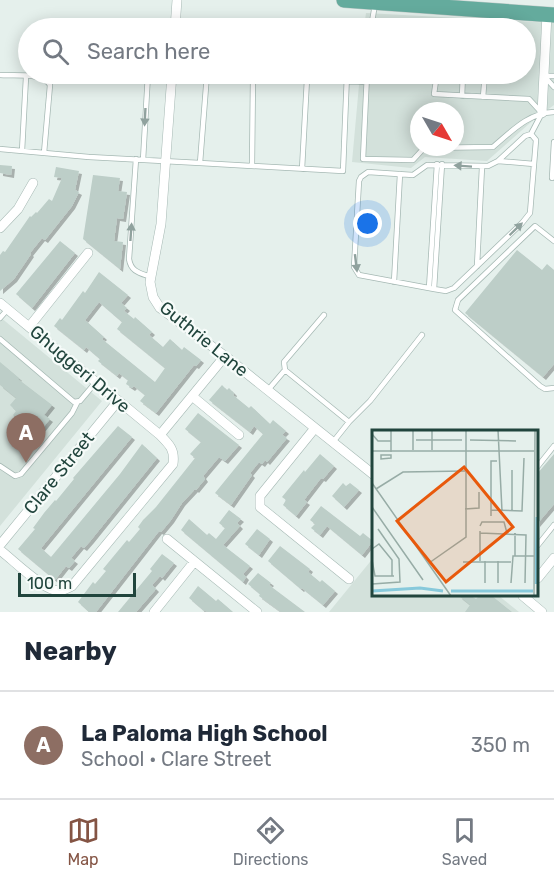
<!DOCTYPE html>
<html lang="en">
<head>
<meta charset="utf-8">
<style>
  :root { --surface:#fff; --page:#f6f6f7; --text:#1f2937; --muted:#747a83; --line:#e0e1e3; --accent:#845444 }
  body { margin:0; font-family:Rubik,sans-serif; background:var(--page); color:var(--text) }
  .compass { position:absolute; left:410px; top:102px; width:54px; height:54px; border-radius:50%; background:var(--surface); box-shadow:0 3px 15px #0003; rotate:129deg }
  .scale { position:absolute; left:18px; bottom:15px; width:118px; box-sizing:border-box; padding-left:6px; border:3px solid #21453d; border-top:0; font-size:16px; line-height:21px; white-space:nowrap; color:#21453d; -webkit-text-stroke:4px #f6fbf9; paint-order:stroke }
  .you { position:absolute; left:368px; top:224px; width:21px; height:21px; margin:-15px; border:4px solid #fff; border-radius:50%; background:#1a73e8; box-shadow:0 0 0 9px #1a73e833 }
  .badge { display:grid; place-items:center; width:39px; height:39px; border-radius:50%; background:var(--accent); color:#fff; font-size:20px; font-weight:700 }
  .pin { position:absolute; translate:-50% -50px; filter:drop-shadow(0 2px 3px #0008) }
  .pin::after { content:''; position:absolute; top:32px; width:21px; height:18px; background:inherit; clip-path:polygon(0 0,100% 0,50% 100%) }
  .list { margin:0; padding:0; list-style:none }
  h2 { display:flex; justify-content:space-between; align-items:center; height:78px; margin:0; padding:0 24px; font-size:26px }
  h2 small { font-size:20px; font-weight:400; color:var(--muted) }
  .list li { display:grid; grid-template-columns:39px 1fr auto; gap:18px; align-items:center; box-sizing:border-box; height:108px; padding:0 24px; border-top:2px solid var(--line) }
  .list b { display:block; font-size:22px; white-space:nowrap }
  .list p { margin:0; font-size:20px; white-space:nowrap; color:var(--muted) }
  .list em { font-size:20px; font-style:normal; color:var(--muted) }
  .icon { flex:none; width:33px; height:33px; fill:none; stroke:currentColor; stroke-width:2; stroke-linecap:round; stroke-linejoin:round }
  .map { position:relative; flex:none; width:554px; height:612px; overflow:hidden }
  .search { position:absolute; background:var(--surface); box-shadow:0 3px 15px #0003; left:18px; right:18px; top:18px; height:66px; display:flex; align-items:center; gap:15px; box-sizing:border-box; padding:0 21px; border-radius:33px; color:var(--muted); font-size:22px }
  .sheet { height:186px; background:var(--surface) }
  nav { display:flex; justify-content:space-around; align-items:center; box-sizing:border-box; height:84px; border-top:2px solid var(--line); background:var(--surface); font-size:16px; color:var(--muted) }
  nav a { display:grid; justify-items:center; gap:3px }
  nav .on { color:var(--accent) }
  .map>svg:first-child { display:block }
  .built { fill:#d3e1db; fill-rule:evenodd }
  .building { fill:#bdcec8; fill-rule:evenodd; filter:url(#shadow) }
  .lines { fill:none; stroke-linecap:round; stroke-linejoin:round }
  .service-casing { stroke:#a6b9b4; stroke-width:6 }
  .minor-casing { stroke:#a6b9b4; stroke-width:10 }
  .primary-casing { stroke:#c1cbc9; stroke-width:16 }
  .service { stroke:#fff; stroke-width:4.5 }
  .minor { stroke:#fff; stroke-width:9 }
  .primary { stroke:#64ab9d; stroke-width:15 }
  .oneway { fill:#90a29e }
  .labels { text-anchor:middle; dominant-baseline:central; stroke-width:4.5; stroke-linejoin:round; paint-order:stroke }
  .street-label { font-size:18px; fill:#21453d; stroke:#f6fbf9 }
  .inset-river { fill:none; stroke:#87c9db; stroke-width:3 }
  .inset-road { fill:none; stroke:#97aca6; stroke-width:1.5 }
  .view { fill:#e8590c; fill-opacity:0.15; stroke:#e8590c; stroke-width:3 }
  .inset-edge { fill:none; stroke:#21453d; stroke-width:3 }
</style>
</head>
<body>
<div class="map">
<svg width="554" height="612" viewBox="0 0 554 612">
  <defs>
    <filter id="shadow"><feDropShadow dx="3" dy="3" stdDeviation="0" flood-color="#0004"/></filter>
  </defs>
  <rect width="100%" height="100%" fill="#e5f0ec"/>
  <path class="built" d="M366 13 554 23V105L530 123 487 161 425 157 411 168 352 162 360 74H526V28H364ZM419 111H455V147H419Z
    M0 317 102 401 0 526Z
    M374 557V596H499L519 612H329Z"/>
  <path class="building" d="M0 165 12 166 11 175 0 173Z
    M56 167 79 171 75 190 79 192 72 206 45 240 42 238 30 253 31 254 14 279 0 291V255L3 251 5 252 30 216 31 217 36 212 37 213 49 199 52 201 62 178 54 177Z
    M93 175 120 178 118 191 127 192 123 219 117 218 114 241 123 242 120 269 83 239Z
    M60 241 75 253 32 308 16 294Z
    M517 250 542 270 547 264 554 270V364L543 377 465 313Z
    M99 272 128 295 121 303 127 308 124 311 134 319 135 317 152 332 149 335 163 347 170 339 182 350 184 347 201 360 196 366 194 365 156 413 140 401 145 395 134 386 132 388 126 384 128 380 119 373 117 376 98 361 100 359 86 347 84 350 54 326 60 318 62 320 83 291 85 293ZM99 302 122 322 117 329 165 368 155 382 102 339 104 337 85 320Z
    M0 362 19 378 18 379 52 405 44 415 50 419 37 435 30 430 25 437 9 424 15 417 13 415 16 411 10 405 16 398 0 385Z
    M222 385 227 390 229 388 234 393 233 395 249 408 251 406 270 424 273 420 286 431 282 435 287 438 267 462 265 460 262 464 259 462 250 473 252 475 231 505 215 493 263 434 254 426 250 432 209 400Z
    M198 413 239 445 225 461 219 457 203 476 205 479 196 490 195 489 182 503 171 520 161 532 159 531 96 612H89L78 602 93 582 95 584 106 571 103 569 127 540 129 542 140 529 138 527 143 520 156 507 195 458 190 454 201 442 185 429Z
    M118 426 132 437 41 548 51 557 120 474 142 444 157 458 91 540 84 548 81 546 71 558 75 561 69 568 66 566 55 580 18 549 35 529 33 528 44 513 55 500 56 501 74 479 73 478Z
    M320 454 334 466 323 479 321 478 304 500 307 502 296 516 283 505 286 500 282 497 304 470 305 472Z
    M554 454V504L537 524V474Z
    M343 483 346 486 350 483 359 490 344 507 332 496Z
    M321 506 360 536 363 533 373 541 362 555 327 526 320 535 311 528 315 524 310 520Z
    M229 510 241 519 237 523 240 526 223 545 250 566 243 574 246 577 243 582 181 530 189 519 207 535 209 533 216 539 225 528 219 523Z
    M257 529 270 539 259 555 245 544Z
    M280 546 310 569 308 572 320 582 322 580 335 591 323 605 302 588 301 589 268 561Z
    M162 554 174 563 162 578 160 576 152 585 156 589 136 612H118L152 571 150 569Z
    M258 573 271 583 269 585 305 612H281L259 596 260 594 248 584Z
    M198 586 216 601 218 599 233 612H208L203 610 189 598Z
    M459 596H471L476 599 479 596H492L512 612H465L470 605Z"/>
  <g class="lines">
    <defs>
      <path id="service" d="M371 28 375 4
        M489 28 491 13
        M207 74 200 163 343 171 347 74
        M211 74 367 82
        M367 74 363 159 413 160 424 148 493 147C512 131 528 113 554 112
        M437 74 434 94 529 99 540 111
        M0 75C14 76 42 72 50 85L44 153
        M544 76 554 87
        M544 76H554
        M462 96 463 74
        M483 97 485 74
        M531 134 536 140 530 213 522 223 454 288 446 291 434 289 359 275 354 267 359 181 361 177 368 172 413 175 427 165 488 166 498 161 525 136 531 134 542 113
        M0 149 89 157 200 163
        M22 151 26 77
        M136 159 129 259C131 272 140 273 151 277
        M143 160 148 74
        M498 161 534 164
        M252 166 253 76
        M302 169 307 79
        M552 178 554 142
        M554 241 535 226 458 300 455 310 540 386 545 389 554 388
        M477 266 482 167
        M394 282 400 174
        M429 288 437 164
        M434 289 442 164
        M0 318 8 309
        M0 339 74 402 80 401 96 382
        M285 370 284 362 324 315
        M268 390 285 370 349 422 333 442
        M349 422 370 401 422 335
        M0 466 15 476 21 474 72 413 77 403
        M538 466 554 446
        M538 545 554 525"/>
      <path id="minor" d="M175 28 177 0
        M172 74 161 224 150 282 153 297 160 308 225 356 374 475
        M542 113 547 14
        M0 228 18 209 33 183
        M0 303 160 435C170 445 175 450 173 464L72 586C66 589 61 592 54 590 39 586 13 560 0 550
        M29 327 88 253
        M192 396 239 435
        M315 428 260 496V507L349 579
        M160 435 225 356
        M167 539 257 612
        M0 545 118 401
        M538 578 554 558
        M523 596 542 612
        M154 612 194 562"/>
      <path id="primary" d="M344 0 554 15"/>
    </defs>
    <use href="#service" class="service-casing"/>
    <use href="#minor" class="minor-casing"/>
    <use href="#primary" class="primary-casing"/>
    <use href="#service" class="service"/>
    <use href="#minor" class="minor"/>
    <use href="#primary" class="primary"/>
  </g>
  <defs><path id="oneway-solid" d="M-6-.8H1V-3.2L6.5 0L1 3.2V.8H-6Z" transform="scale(1.5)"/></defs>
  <g class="oneway">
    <use href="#oneway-solid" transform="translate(145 117) rotate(93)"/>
    <use href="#oneway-solid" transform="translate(463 166) rotate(-176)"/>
    <use href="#oneway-solid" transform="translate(516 229) rotate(-44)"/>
    <use href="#oneway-solid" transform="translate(131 232) rotate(-86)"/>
    <use href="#oneway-solid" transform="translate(356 263) rotate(83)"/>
  </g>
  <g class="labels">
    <g class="street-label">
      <text transform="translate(204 339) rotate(39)">Guthrie Lane</text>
      <text transform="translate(80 369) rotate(40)">Ghuggeri Drive</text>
      <text transform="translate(59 473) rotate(-51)">Clare Street</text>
    </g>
  </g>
  <g transform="translate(372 430)">
    <rect width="166" height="166" fill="#e5f0ec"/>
    <path class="inset-river" d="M164 154 165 87M0 161 48 158 71 161M79 161H161"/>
    <path class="inset-road" d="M19 0V22M41 0V20M60 0V20M126 0 130 81M0 4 6 11H19M44 10H90M98 10 144 11M0 21H162M9 25H19V28L9 29ZM0 53 79 166M4 59 31 42 93 41M0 77 51 150M93 79 107 78V62M119 80 150 81 152 28M140 81V40M119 86V31H125M108 96 110 92H132L135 103M108 103 154 105 153 153M143 103V126M0 119 7 114 20 130V146M0 130 3 146H22M108 131V101M113 131V153M126 131V153M91 132H139M57 133 94 107V0M139 153 141 126H162M0 154 28 152 27 129 6 99M162 166 163 0"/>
    <path class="view" d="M92 37 141 97 74 152 25 91Z"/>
    <rect width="166" height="166" class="inset-edge"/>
  </g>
</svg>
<svg class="compass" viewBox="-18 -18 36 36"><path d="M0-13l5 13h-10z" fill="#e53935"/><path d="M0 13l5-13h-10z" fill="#747a83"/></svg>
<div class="scale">100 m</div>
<div class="you"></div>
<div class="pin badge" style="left:26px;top:463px;background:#8d6e63">A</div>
<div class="search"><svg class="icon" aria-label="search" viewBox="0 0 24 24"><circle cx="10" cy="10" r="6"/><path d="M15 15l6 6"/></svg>Search here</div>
</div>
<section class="sheet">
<h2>Nearby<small></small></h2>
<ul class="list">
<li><span class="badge" style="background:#8d6e63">A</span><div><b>La Paloma High School</b><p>School · Clare Street</p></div><em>350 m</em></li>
</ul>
</section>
<nav>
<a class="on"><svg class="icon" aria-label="map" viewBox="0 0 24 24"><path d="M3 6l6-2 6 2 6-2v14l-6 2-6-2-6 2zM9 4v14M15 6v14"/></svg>Map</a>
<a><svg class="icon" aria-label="directions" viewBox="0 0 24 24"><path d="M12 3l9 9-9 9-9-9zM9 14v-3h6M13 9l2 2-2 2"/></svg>Directions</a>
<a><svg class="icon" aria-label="saved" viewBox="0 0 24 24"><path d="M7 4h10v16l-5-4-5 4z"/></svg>Saved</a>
</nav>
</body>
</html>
